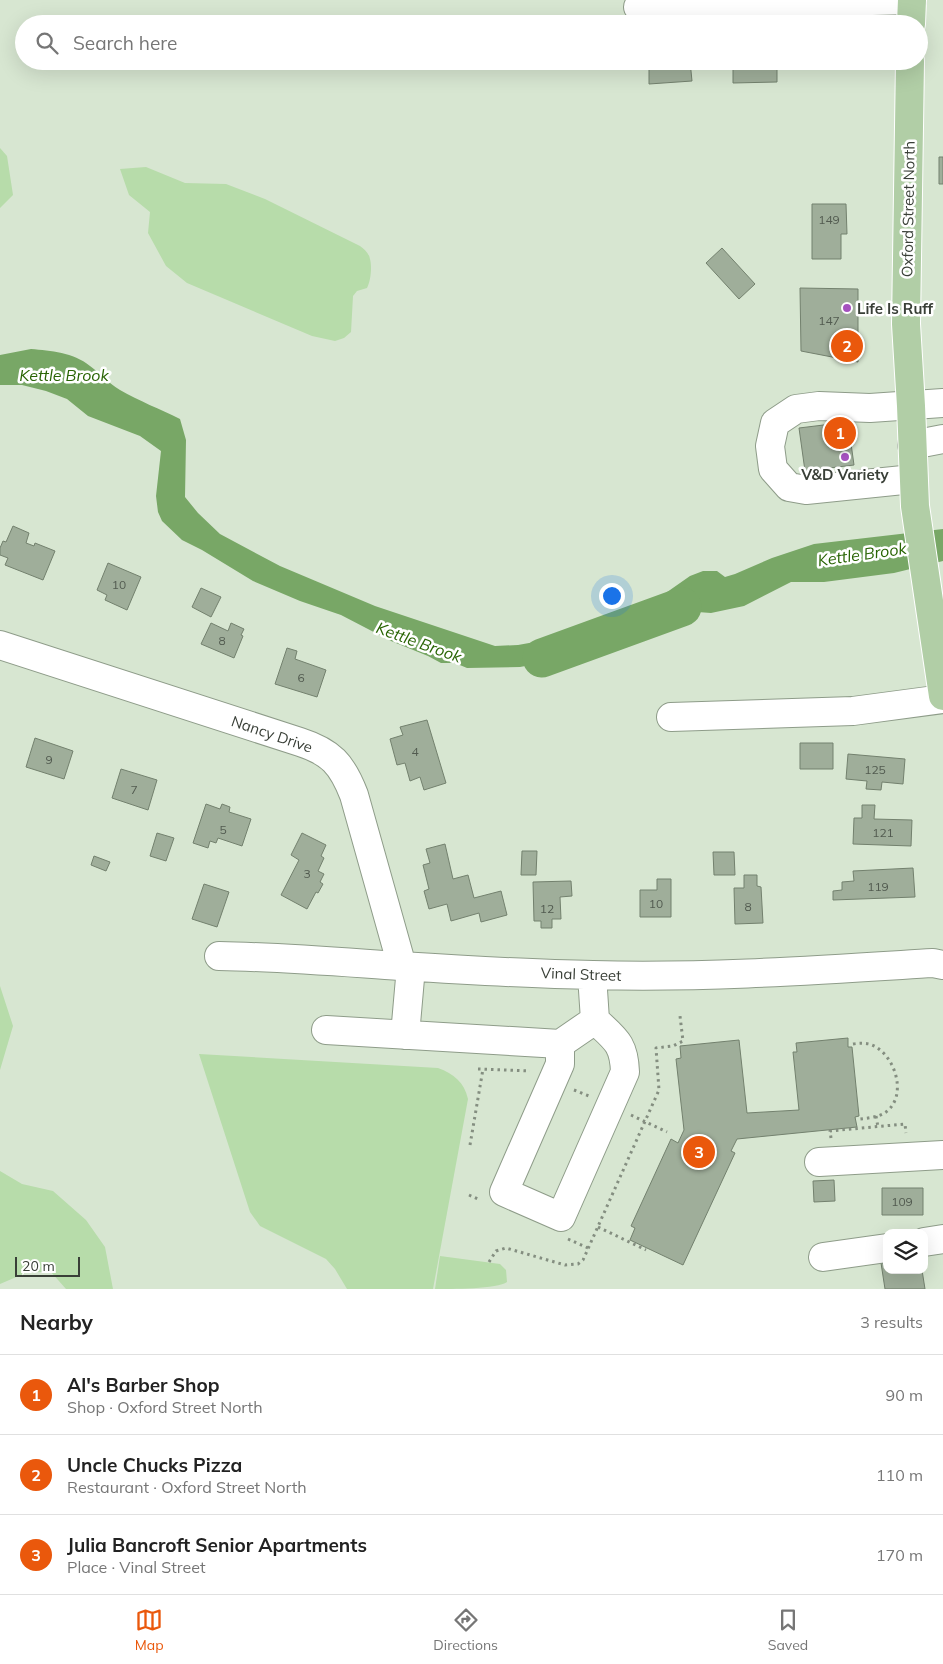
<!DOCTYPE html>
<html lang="en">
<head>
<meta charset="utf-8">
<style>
  :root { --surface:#fff; --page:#f2f2f2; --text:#222; --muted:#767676; --line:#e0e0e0; --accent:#ea580c }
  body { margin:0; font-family:Mulish,sans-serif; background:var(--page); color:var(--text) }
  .controls { position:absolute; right:15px; bottom:15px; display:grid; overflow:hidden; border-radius:10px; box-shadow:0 5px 20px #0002 }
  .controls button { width:45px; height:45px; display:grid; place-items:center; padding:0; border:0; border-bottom:1px solid var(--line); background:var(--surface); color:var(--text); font:25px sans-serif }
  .scale { position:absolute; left:15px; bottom:12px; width:65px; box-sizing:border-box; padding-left:5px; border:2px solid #393f37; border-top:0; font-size:14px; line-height:18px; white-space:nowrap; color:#393f37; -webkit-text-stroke:4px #fff; paint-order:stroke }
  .you { position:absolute; left:611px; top:595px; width:18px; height:18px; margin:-12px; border:4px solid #fff; border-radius:50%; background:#1a73e8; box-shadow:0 0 0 8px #1a73e833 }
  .badge { display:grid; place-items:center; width:32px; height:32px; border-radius:50%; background:var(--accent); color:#fff; font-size:16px; font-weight:700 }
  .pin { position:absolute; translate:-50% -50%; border:2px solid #fff; box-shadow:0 1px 5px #0006 }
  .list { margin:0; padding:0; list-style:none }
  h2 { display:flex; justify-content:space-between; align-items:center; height:65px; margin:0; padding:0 20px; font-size:21px }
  h2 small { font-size:16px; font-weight:400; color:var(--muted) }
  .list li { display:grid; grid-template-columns:32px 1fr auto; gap:15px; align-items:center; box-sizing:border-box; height:80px; padding:0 20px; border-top:1px solid var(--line) }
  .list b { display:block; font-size:19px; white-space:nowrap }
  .list p { margin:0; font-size:16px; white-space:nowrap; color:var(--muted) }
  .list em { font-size:16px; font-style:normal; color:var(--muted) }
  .icon { flex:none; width:28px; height:28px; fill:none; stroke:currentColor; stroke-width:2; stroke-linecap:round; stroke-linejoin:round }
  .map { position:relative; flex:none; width:943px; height:1289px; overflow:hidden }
  .search { position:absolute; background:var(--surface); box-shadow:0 5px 20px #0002; left:15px; right:15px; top:15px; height:55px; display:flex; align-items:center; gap:12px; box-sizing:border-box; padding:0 18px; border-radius:28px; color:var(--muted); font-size:19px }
  .sheet { height:305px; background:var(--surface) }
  nav { display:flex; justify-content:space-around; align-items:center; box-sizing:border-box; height:70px; border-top:1px solid var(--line); background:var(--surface); font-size:14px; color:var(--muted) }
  nav a { display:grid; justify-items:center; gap:2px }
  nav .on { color:var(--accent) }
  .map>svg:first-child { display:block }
  .green { fill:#b7dcaa }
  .water { fill:#78a766 }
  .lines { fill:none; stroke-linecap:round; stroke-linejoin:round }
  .river { stroke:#78a766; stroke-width:39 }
  .building { fill:#9fae9a; stroke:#73816e }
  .minor-casing { stroke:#8e9c89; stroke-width:30 }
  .major-casing { stroke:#fff; stroke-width:30 }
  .path { stroke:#848e80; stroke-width:3; stroke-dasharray:2.5 4; stroke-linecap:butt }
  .minor { stroke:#fff; stroke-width:28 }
  .major { stroke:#b1cea6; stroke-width:28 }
  .poi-dot { fill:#a551bf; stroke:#fff; stroke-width:2 }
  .labels { text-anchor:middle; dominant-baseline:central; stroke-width:5; stroke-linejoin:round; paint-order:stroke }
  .number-label { font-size:12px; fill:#525b50 }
  .street-label { font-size:15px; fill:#393f37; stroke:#fff }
  .poi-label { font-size:15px; font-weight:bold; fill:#393f37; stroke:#fff; text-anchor:start }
  .water-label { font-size:16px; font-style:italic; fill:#286403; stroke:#fff }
</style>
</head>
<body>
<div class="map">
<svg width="943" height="1289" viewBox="0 0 943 1289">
  <rect width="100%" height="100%" fill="#d7e6d1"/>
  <path class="green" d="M0 148 7 156 13 195 0 208Z
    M146 167 185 183 226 184 265 199 360 246C364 249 369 253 370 259 372 266 371 281 367 288L357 291 353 296 351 332 344 338 335 341 312 336 187 283 166 266 148 233 150 212 129 195 120 169Z
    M0 986 13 1026 0 1070Z
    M199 1054 438 1068C454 1074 464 1082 468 1099L433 1289H347L335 1269 326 1259 260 1226 250 1212Z
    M0 1171 22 1184 53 1191 86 1220 105 1247 113 1289H66L51 1272H28L0 1284Z
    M440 1256 500 1264 506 1270 507 1282C498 1289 451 1289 435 1289Z"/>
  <path class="water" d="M31 349C51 351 73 352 90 366 101 374 107 382 120 390 139 401 160 409 180 419L186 440 185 497 198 513 220 534 280 566 375 606 495 646 518 645 568 636 611 617 640 610 652 605 660 597 690 576 703 571H717L725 577 735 574 772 558 814 544 943 529V561L894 573 824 582H791L744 606 711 613 684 611 610 633 591 641 577 651 558 660 520 667 467 668 455 663H441L428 656 391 641 341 615 300 601 253 581 202 550 182 540 162 521 158 512 156 496 161 451 140 436 88 416 67 399 46 391 22 385H0V355Z"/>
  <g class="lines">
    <path class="river" d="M542 658 682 607"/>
  </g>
  <path class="building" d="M659 61H690L692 81 649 84V68H659Z
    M733 61H777V82L733 83Z
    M822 61H871V63L822 64Z
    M939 157H943V184H939Z
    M812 204H846L847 234H841V259H812Z
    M722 248 755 284 739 299 706 263Z
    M800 288 858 289V362L801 351Z
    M848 422 854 465 805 471 799 428Z
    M13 526 29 533 26 543 34 546 35 543 55 551 43 580 5 565 8 558 0 555V548L3 541 6 542Z
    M108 563 141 577 127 610 105 600 107 595 97 590Z
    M201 588 221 597 211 617 192 607Z
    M211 623 228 631 231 623 244 629 241 635 243 636 234 658 201 644Z
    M287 648 297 651 295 659 326 670 317 697 275 684Z
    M427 720 446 783 424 790 420 777 410 781 405 763 397 765 390 739 403 735 400 727Z
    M35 738 73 751 64 779 26 767Z
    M800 743H833V769H800Z
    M848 754 905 759 903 784 882 782 881 790 866 789 867 781 846 779Z
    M121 769 157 780 148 810 112 798Z
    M206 804 220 809 222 804 230 807 229 812 251 819 242 846 218 838 216 843 210 841 208 848 193 843Z
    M862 805H875L874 819 912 820 911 846 853 844 854 818H862Z
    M157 833 174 838 166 861 150 856Z
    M302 833 326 845 321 856 324 858 318 871 324 874 320 882 323 884 318 893 316 892 307 909 281 895 299 860 291 855Z
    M445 844 453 879 468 875 474 898 501 891 507 915 481 922 479 913 451 921 447 904 429 909 424 891 429 889 423 865 430 863 426 849Z
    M522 851H537L536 875H521Z
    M713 852H734L735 875H714Z
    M94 856 110 862 106 871 91 865Z
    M913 868 915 897 833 900V891L842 890V882L854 881 853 871Z
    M744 875H757V886L761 887 763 923 735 924 734 888H744Z
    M657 879H671V917H640V890H657Z
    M571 881 572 896 560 897 561 919H552V928H541V921H534L533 882Z
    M204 884 229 892 217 927 192 919Z
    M848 1038V1047H852L859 1116 855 1117 857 1127 737 1139 731 1151 735 1153 683 1265 630 1240 635 1228 631 1226 671 1139 678 1143 684 1130 676 1059 681 1058 680 1046 739 1040 747 1113 799 1110 793 1052H797L796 1043Z
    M834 1180 835 1201 814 1202 813 1181Z
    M882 1188H923V1215H882Z
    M881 1263H887V1270H922L925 1289H885Z"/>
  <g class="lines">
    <defs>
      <path id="minor" d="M638 7 912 0
        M912 445 943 439
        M913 479 806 490 789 487 773 469 770 446 775 423 796 409 819 406 870 408 943 403
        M0 645 300 742C331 752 342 764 354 795L402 966
        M671 717 853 711 943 699
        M219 956C279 957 340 962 400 966 464 970 529 974 593 975 707 978 819 970 933 963L943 965
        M592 975 595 1020C615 1039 624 1043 625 1072L561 1217 504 1192 560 1064V1044L595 1020
        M326 1030 560 1044
        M405 1035 411 967
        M819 1162 943 1155
        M924 1242 943 1239
        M823 1257 887 1248"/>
      <path id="major" d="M911 24 912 0
        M910 61 906 324 911 406 915 506 943 696"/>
    </defs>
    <use href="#minor" class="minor-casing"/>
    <use href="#major" class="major-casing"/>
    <path class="path" d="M853 1044C859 1043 864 1043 869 1044 894 1051 909 1095 886 1112 879 1117 869 1118 860 1119
      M478 1069 530 1071
      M574 1090 589 1096
      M631 1115 667 1132
      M876 1116 878 1127
      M831 1138 830 1131 905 1124 906 1133
      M470 1145 483 1069
      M469 1195 480 1200
      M598 1227 646 1250
      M568 1239 588 1248
      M489 1262 496 1251 506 1248 565 1265 578 1264 583 1260 659 1090 656 1048 673 1046 683 1041 680 1016"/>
    <use href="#minor" class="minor"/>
    <use href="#major" class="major"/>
  </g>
  <g class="poi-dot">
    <circle cx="847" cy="308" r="5"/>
    <circle cx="845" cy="457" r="5"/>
  </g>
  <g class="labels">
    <g class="number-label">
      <text x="829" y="219">149</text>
      <text x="829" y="320">147</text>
      <text x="119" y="584">10</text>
      <text x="222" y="640">8</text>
      <text x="301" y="677">6</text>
      <text x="415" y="751">4</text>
      <text x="49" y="759">9</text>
      <text x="875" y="769">125</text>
      <text x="134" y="789">7</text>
      <text x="223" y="829">5</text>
      <text x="883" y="832">121</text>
      <text x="307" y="873">3</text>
      <text x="878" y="886">119</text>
      <text x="656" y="903">10</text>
      <text x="748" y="906">8</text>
      <text x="547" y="908">12</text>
      <text x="902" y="1201">109</text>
    </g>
    <g class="street-label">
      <text transform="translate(908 209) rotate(-89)">Oxford Street North</text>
      <text transform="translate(272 734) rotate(19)">Nancy Drive</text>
      <text transform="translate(581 974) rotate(2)">Vinal Street</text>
    </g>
    <g class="poi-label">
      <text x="857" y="308">Life Is Ruff</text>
      <text x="845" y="474" text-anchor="middle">V&amp;D Variety</text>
    </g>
    <g class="water-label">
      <text x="64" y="375">Kettle Brook</text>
      <text transform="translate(862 554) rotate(-8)">Kettle Brook</text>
      <text transform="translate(419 642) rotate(20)">Kettle Brook</text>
    </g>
  </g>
</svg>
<div class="controls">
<button><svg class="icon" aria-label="layers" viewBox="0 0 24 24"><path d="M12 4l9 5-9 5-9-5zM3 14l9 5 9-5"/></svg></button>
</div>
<div class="scale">20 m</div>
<div class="you"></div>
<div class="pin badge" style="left:840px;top:433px">1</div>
<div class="pin badge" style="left:847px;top:346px">2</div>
<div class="pin badge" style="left:699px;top:1152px">3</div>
<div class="search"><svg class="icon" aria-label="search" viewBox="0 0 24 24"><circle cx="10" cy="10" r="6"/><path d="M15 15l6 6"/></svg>Search here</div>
</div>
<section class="sheet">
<h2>Nearby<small>3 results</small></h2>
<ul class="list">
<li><span class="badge">1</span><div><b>Al's Barber Shop</b><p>Shop · Oxford Street North</p></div><em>90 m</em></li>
<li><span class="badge">2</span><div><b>Uncle Chucks Pizza</b><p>Restaurant · Oxford Street North</p></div><em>110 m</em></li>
<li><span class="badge">3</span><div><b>Julia Bancroft Senior Apartments</b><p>Place · Vinal Street</p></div><em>170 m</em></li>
</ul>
</section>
<nav>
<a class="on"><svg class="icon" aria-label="map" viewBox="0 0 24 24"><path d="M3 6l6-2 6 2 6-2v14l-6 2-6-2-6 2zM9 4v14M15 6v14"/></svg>Map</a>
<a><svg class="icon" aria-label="directions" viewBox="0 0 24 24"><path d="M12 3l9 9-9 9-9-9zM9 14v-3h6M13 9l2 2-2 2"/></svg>Directions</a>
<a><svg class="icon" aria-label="saved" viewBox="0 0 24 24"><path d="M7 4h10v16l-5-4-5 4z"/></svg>Saved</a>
</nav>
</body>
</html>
